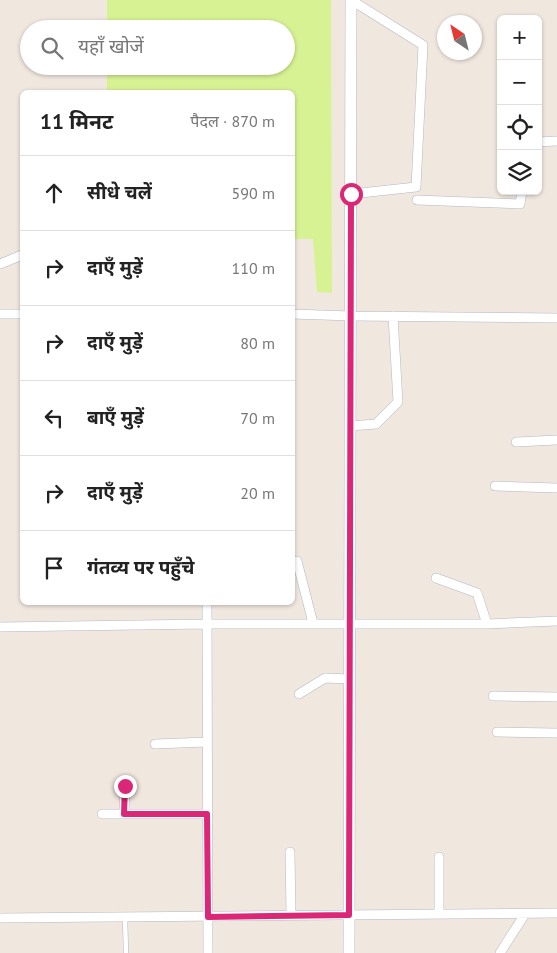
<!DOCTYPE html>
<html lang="hi">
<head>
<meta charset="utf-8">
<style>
  :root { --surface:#fff; --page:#f6f6f6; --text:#222; --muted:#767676; --line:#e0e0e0 }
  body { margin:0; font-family:"PT Sans","Noto Sans Devanagari",sans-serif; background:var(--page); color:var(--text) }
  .controls { position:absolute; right:15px; top:15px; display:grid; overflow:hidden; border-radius:8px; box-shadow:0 1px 4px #0004 }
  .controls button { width:45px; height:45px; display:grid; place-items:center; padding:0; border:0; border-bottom:1px solid var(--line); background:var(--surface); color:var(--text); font:25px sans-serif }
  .compass { position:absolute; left:437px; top:15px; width:45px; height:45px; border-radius:50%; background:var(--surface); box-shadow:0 1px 4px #0004; rotate:325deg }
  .stop { position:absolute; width:15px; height:15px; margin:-11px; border:4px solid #db2777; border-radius:50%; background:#fff }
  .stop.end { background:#db2777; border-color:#fff; box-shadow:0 1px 5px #0008 }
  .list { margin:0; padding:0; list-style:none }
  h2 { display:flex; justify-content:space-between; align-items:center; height:65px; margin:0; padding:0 20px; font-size:21px }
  h2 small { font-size:16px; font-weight:400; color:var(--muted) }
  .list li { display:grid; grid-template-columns:32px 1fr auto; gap:15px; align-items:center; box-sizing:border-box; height:75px; padding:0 20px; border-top:1px solid var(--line) }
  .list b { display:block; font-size:19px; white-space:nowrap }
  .list em { font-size:16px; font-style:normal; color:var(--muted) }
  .icon { flex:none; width:28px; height:28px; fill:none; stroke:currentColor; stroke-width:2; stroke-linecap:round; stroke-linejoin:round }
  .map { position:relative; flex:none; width:557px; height:953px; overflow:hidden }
  .search { position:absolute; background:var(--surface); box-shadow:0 1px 4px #0004; left:20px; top:20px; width:275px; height:55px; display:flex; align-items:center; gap:12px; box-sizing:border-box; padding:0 18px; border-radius:28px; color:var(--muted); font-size:19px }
  .panel { position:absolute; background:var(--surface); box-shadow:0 1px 4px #0004; left:20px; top:90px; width:275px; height:515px; border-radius:8px }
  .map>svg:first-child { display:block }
  .pitch { fill:#d7f293 }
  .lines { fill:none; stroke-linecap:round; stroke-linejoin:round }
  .service-casing { stroke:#b3b8c2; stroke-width:5.5 }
  .minor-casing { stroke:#b3b8c2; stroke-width:10 }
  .tertiary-casing { stroke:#b3b8c2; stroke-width:12 }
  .service { stroke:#fff; stroke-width:4.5 }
  .minor { stroke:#fff; stroke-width:9 }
  .tertiary { stroke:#fff; stroke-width:11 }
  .route { stroke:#db2777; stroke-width:6 }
</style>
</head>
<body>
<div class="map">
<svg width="557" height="953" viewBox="0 0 557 953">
  <rect width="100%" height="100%" fill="#f0e7df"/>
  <path class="pitch" d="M107 0H331L332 293 317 292 313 239H293L292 92H107V66H286V29H107Z"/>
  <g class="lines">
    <defs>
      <path id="service" d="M125 917 126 953"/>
      <path id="minor" d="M538 142 557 141
        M351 194 416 187 423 45 351 0
        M417 200 520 204 522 191
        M0 264 22 255
        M0 314H22
        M292 314 351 316 557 318
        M350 426 376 424 398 402 393 316
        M516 442 557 440
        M495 486 557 488
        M297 561 313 623
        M436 578 477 593 487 624
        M207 602 208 953
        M0 627 207 624H487L557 621
        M299 694 325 678 349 679
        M493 696 557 697
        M497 732 557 733
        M155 744 207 742
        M102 814H207
        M124 814 125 786
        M290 852 291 915
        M439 857V914
        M0 918 557 913
        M500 953 525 914"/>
      <path id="tertiary" d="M349 953 351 0"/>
    </defs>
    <use href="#service" class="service-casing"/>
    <use href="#minor" class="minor-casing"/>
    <use href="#tertiary" class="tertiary-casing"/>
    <use href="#service" class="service"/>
    <use href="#minor" class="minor"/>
    <use href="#tertiary" class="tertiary"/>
  </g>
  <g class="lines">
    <path class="route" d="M125 786 124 814H207L208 917 349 915 351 194"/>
  </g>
</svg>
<div class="controls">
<button>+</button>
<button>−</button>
<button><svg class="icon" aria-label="locate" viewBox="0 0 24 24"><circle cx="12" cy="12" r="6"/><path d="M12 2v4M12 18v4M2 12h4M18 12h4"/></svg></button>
<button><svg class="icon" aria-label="layers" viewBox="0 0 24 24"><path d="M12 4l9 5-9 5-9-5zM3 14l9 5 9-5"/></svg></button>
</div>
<svg class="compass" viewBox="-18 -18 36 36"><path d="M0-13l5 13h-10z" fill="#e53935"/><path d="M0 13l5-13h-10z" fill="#767676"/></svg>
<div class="stop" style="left:351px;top:194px"></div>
<div class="stop end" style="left:125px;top:786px"></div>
<div class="search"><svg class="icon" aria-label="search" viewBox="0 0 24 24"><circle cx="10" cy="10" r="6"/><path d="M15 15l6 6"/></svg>यहाँ खोजें</div>
<section class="panel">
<h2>11 मिनट<small>पैदल · 870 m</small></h2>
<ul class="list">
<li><svg class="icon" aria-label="ahead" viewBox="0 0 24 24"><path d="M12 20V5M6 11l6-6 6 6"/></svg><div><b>सीधे चलें</b></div><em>590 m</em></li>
<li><svg class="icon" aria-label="right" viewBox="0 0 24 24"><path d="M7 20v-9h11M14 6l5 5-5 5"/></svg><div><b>दाएँ मुड़ें</b></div><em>110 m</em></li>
<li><svg class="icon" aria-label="right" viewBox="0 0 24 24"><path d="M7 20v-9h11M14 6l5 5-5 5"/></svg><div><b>दाएँ मुड़ें</b></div><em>80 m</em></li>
<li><svg class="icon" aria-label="left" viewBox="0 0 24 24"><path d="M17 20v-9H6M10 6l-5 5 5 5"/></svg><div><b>बाएँ मुड़ें</b></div><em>70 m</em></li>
<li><svg class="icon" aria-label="right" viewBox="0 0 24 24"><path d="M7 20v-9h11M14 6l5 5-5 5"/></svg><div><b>दाएँ मुड़ें</b></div><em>20 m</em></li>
<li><svg class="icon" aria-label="arrive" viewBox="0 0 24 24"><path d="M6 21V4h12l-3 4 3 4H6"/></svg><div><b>गंतव्य पर पहुँचे</b></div></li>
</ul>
</section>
</div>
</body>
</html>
